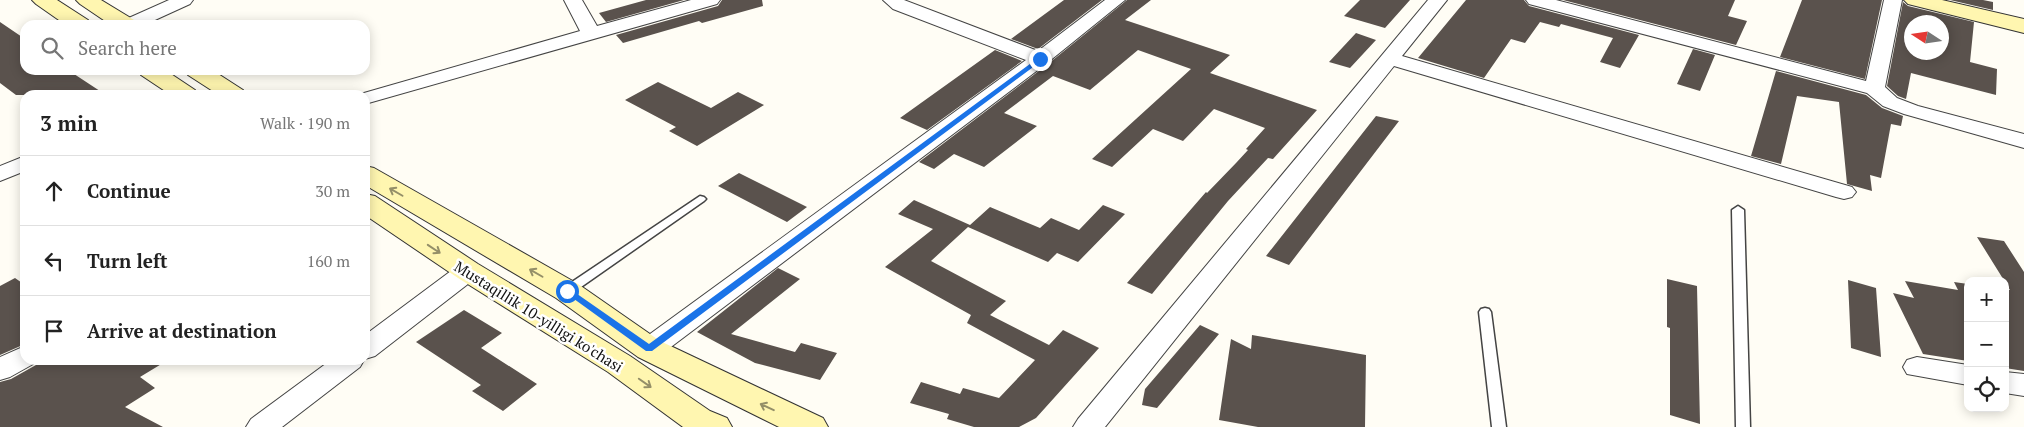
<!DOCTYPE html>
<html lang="en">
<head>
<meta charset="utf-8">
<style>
  :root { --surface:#fff; --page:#f2f2f2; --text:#222; --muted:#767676; --line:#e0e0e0 }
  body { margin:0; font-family:"PT Serif",serif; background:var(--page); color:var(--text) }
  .controls { position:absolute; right:15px; bottom:15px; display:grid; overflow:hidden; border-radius:10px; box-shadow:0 2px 12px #0003 }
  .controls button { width:45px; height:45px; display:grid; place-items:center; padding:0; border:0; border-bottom:1px solid var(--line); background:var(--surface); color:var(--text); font:25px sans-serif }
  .compass { position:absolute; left:1904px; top:15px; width:45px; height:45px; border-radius:50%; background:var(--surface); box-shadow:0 2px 12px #0003; rotate:282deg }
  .stop { position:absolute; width:15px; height:15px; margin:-11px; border:4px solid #1a73e8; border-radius:50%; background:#fff }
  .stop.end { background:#1a73e8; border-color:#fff; box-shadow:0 1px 5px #0008 }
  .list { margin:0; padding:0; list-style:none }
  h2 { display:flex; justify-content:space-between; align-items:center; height:65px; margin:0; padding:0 20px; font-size:21px }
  h2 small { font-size:16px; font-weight:400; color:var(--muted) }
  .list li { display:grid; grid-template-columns:32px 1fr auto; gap:15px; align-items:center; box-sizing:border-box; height:70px; padding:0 20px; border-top:1px solid var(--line) }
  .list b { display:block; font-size:19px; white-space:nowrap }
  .list em { font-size:16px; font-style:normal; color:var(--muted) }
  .icon { flex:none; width:28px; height:28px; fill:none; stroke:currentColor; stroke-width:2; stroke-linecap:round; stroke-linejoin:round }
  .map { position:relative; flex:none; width:2024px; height:427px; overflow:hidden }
  .search { position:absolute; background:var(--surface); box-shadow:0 2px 12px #0003; left:20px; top:20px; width:350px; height:55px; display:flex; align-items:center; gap:12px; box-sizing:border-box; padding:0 18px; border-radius:15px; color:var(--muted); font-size:19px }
  .panel { position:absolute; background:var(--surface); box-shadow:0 2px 12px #0003; left:20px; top:90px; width:350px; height:275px; border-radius:15px }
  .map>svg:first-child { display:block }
  .building { fill:#5a524d; fill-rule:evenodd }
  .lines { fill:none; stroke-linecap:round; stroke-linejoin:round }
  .lane-casing { stroke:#444; stroke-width:3 }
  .street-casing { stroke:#444; stroke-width:2 }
  .secondary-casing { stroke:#333; stroke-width:2 }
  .lane { fill:#fff; fill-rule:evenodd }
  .street { fill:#fff; fill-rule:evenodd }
  .secondary { fill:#fff6b0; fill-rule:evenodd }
  .oneway { stroke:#948f68 }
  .route { fill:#1a73e8 }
  .labels { text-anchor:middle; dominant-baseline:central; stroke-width:5; stroke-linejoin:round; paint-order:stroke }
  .street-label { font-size:15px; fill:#111; stroke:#fff }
</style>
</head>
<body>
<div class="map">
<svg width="2024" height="427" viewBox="0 0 2024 427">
  <rect width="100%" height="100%" fill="#fffdf5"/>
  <path class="building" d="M646 0H684L606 22 599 13Z
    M722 0H762L763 6 702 23 699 21 623 43 616 35 718 6Z
    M1064 0H1102L1038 49 1011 39Z
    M1127 0H1151L1125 20 1230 55 1210 73 1317 110 1273 159 1268 158 1228 201 1152 294 1127 283 1206 192 1207 193 1236 163 1248 150 1246 149 1265 128 1214 109 1183 141 1153 129 1112 167 1092 159 1191 69 1138 50 1090 90 1053 76 1004 113 1037 126 984 167 954 154 934 169 919 162 1048 64Z
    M1360 0H1410L1385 28 1344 16Z
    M1466 0H1524L1529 6 1639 35 1620 68 1600 62 1613 38 1561 24 1559 27 1540 22 1525 43 1511 39 1484 78 1418 58Z
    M1563 0H1735L1728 16 1747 21 1736 45Z
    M1802 0H1882L1865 79 1780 57Z
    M1950 0H1983L1993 2V10Z
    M1903 2 1908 6 1974 22 1970 62 1997 69 1996 95 1911 73 1906 99 1898 96 1887 86ZM1912 22H1942V52H1912Z
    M0 22 25 39V70H68L106 95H16L0 83Z
    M1356 33 1376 40 1350 68 1329 62Z
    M1693 49 1715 55 1700 91 1677 84Z
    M995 50 1022 61 927 130 900 118Z
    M1776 71 1866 95 1882 108 1903 116 1901 126 1891 124 1881 178 1870 175 1872 191 1847 184 1839 102 1797 96 1781 164 1751 156Z
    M658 82 711 108 738 92 764 105 697 146 669 131 676 127 625 100Z
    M1376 116 1399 121 1289 265 1266 256Z
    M739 173 807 207 787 222 718 186Z
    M914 200 970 225 990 207 1040 228 1051 218 1079 230 1103 205 1125 214 1078 262 1057 253 1048 262 968 227 931 261 1006 301 990 315 1049 345 1063 330 1099 348 1036 418 1019 427H974L947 419 949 414 910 403 921 382 960 394 963 388 999 398 1035 360 967 323 971 315 885 267 933 229 898 214Z
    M1977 237 2004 241 2024 272V371L2005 368V290H2010Z
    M778 268 800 279 731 334 795 352 801 343 837 353 820 380 755 363 697 332Z
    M15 278 25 285V344L0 355V286Z
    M1667 279 1697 286 1700 424 1670 415V328L1667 327Z
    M1848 280 1876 288 1881 357 1851 348Z
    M1905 281 1958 290 1954 282 1968 284V361L1923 354 1893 293 1914 298Z
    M464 310 502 333 481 348 537 384 503 411 472 391 481 385 416 342Z
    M1200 325 1219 334 1157 408 1142 405 1145 389Z
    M1252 335 1366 355 1365 427H1258L1219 420 1231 339 1251 349Z
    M38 360H168L140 377 155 388 125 407 163 427H0V382L11 379 36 365Z"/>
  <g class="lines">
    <defs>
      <path id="lane" d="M700 196 704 197 706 199 704 201 571 294H563L561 291 563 288Z
        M1738 206 1744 210 1750 427H1736L1732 210Z
        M1485 308 1489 309 1491 312 1506 427H1492L1479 312 1481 309Z"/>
      <path id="street" d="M169 0H193L190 4 144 25H120L122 21Z
        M564 0H582L597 26 691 0H720L717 4 372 102 365 104V95H357L580 31Z
        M883 0H904L1038 51 1105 0H1125L1047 63 659 356 649 359 639 356 635 349 639 342 1026 60 893 9Z
        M1428 0H1447L1402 56 1852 187 1856 192 1852 197 1844 199 1836 197 1394 66 1105 427H1073L1078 419Z
        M1526 0H1556L1866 81 1884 0H1902L1885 87 1897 98 1918 106 2024 134V148L1904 114 1883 106 1867 93 1529 4Z
        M25 156V171L0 181V166Z
        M468 263 477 265 481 271 477 277 375 356 365 359V335L459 265Z
        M25 346V360H36L35 363 10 377 0 380V357Z
        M1917 357 1968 365V385L1907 374 1903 367 1907 360Z
        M331 360H364L360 367 282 427H246L251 419Z
        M2005 372 2024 374V396L2005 393Z"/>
      <path id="secondary" d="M32 0H57L88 20 91 25H66L36 4Z
        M76 0H101L134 20 137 25H111L80 4Z
        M1904 0H1942L2024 19V33L1908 4Z
        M137 70H165L195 90 199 95H171L141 75Z
        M184 70H212L243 90 247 95H219L188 75Z
        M365 166 374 168 578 284 660 341 823 418 828 427H779L638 357 556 298 365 185Z
        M365 194 375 196 478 264 630 356 710 411 727 418 732 427H683L608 372 458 278 365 215Z"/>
    </defs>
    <use href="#lane" class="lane-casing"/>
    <use href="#street" class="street-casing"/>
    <use href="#secondary" class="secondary-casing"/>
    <use href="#lane" class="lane"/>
    <use href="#street" class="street"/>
    <use href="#secondary" class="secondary"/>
  </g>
  <defs><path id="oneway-shaft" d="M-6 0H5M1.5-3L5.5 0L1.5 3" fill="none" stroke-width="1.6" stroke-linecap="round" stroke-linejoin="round" transform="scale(1.25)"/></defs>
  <g class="oneway">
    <use href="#oneway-shaft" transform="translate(396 192) rotate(-150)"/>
    <use href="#oneway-shaft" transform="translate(434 249) rotate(34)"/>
    <use href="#oneway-shaft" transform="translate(536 273) rotate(-150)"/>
    <use href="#oneway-shaft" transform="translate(645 383) rotate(35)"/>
    <use href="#oneway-shaft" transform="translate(767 407) rotate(-155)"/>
  </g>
  <path class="route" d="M1038 58 1044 59 652 351H646L563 291 564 289H570L649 344Z"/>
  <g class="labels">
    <g class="street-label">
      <text transform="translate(539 316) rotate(32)">Mustaqillik 10-yilligi ko'chasi</text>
    </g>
  </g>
</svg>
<div class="controls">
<button>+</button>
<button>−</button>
<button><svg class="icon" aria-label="locate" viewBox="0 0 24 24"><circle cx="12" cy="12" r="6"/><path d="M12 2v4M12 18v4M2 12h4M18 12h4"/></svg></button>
</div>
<svg class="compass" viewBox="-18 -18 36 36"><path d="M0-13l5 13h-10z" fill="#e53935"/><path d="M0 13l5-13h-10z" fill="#767676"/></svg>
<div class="stop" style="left:567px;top:291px"></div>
<div class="stop end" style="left:1040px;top:59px"></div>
<div class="search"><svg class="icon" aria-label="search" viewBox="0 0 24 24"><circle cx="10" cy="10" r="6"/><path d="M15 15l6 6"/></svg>Search here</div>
<section class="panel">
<h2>3 min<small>Walk · 190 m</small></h2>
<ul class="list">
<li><svg class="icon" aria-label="ahead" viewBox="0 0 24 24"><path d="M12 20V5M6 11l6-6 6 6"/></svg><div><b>Continue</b></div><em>30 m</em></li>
<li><svg class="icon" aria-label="left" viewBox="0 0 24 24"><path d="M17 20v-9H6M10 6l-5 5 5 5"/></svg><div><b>Turn left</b></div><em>160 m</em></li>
<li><svg class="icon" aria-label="arrive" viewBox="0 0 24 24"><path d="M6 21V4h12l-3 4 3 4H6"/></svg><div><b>Arrive at destination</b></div></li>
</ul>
</section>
</div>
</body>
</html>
